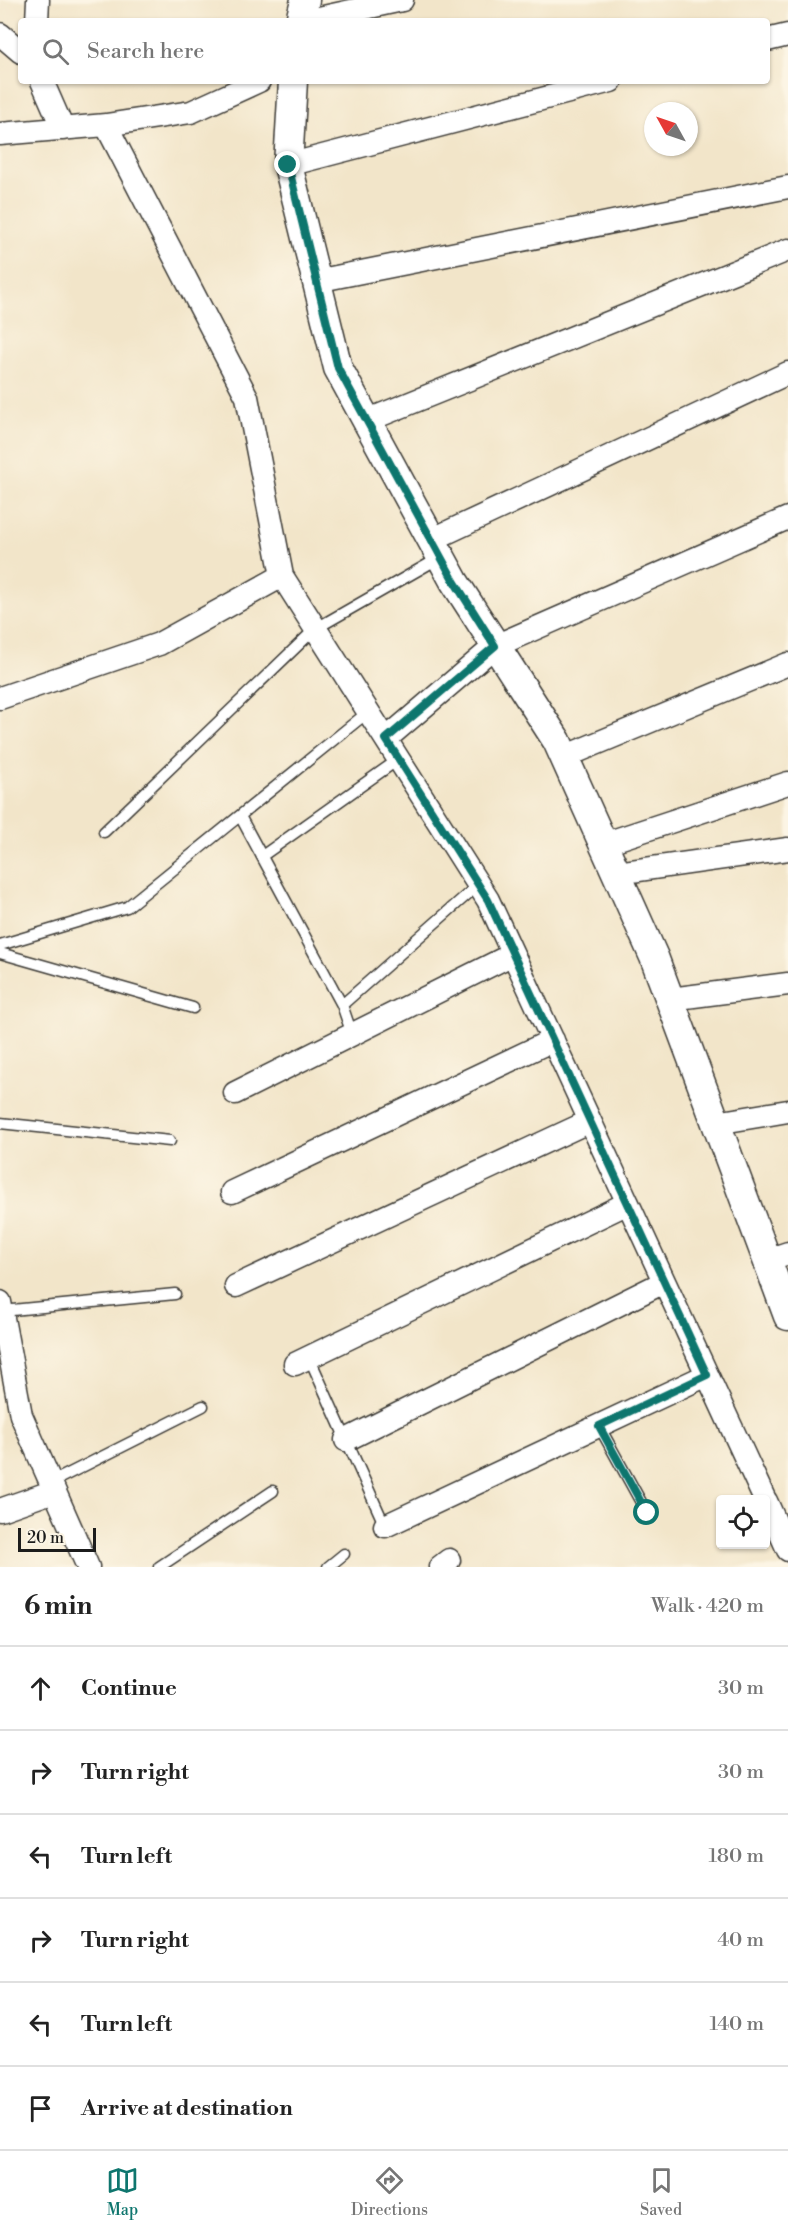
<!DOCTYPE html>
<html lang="en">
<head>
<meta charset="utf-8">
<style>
  :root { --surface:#fff; --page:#f6f6f6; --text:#222; --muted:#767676; --line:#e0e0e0; --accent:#0f766e }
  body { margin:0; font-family:"Libre Bodoni",serif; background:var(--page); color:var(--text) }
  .controls { position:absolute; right:18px; bottom:18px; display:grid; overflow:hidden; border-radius:6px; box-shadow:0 2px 4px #0004 }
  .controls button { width:54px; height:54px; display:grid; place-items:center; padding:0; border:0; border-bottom:2px solid var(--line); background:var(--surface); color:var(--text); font:30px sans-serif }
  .compass { position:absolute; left:644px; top:102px; width:54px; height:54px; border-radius:50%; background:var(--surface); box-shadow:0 2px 4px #0004; rotate:310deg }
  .scale { position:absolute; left:18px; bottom:15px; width:78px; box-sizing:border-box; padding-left:6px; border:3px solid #1c1c1c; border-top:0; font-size:16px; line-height:21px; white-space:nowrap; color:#1c1c1c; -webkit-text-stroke:4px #fcf5e5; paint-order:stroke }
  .stop { position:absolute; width:18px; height:18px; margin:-14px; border:4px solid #0f766e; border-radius:50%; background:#fff }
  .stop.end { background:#0f766e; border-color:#fff; box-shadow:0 2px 6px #0008 }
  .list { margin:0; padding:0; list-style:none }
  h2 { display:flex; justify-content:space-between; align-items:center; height:78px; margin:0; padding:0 24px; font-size:26px }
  h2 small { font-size:20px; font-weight:400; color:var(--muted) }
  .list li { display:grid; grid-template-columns:39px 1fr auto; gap:18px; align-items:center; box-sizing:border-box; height:84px; padding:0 24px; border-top:2px solid var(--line) }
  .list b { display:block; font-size:22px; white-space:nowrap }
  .list em { font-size:20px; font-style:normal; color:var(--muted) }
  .icon { flex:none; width:33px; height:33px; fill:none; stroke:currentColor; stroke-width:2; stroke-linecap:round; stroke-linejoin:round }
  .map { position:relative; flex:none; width:788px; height:1567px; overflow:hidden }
  .search { position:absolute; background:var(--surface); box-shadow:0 2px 4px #0004; left:18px; right:18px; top:18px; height:66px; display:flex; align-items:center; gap:15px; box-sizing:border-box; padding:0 21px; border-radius:6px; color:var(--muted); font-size:22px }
  .sheet { height:582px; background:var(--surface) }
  nav { display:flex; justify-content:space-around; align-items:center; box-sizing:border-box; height:84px; border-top:2px solid var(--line); background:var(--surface); font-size:16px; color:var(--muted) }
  nav a { display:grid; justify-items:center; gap:3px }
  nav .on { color:var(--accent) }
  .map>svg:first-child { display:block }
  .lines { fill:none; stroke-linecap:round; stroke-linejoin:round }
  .service-casing { stroke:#3c3a36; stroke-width:13 }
  .minor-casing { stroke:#3c3a36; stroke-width:25 }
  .tertiary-casing { stroke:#3c3a36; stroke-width:31 }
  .service { stroke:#fff; stroke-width:10 }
  .minor { stroke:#fff; stroke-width:22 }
  .tertiary { stroke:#fff; stroke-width:28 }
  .route { stroke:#0f766e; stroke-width:8 }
</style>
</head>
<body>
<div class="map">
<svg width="788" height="1567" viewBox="0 0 788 1567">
  <rect width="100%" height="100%" fill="#fcf5e5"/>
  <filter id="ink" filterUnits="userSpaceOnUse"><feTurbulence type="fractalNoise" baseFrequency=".0167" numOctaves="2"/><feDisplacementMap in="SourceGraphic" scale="12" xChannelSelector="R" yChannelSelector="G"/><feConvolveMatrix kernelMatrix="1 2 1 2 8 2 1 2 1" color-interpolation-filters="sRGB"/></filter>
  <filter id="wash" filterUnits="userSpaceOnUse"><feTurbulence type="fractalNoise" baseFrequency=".008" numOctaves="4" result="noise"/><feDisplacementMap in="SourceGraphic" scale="24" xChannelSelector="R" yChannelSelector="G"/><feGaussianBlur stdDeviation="1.35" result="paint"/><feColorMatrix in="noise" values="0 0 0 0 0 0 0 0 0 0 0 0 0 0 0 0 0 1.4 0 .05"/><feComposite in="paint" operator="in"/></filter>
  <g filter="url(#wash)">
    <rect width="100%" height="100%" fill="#f2e5c9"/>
  </g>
  <g filter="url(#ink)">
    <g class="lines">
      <defs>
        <path id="service" d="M240 816 342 1005 352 1034
          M104 832 315 629 441 557
          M262 856 399 759
          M0 945 127 907 368 712
          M0 953 193 1008
          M342 1005 478 885
          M0 1123 170 1141
          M2 1311 175 1294
          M309 1357 385 1526
          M599 1426 647 1513
          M50 1483 203 1406
          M159 1567 273 1491
          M328 1567 344 1554"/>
        <path id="minor" d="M37 21 38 0
          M305 21 402 0
          M0 34 21 52
          M767 40 788 35
          M42 81 63 129
          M106 125 247 397 282 576 488 900 765 1500
          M0 134 106 125 191 112 259 81
          M288 165 611 81
          M316 281 788 187
          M366 421 788 250
          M431 540 788 373
          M0 698 159 644 282 576
          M386 739 495 646 788 518
          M564 757 788 664
          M603 844 788 783
          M617 873 788 849
          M670 999 788 984
          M235 1093 513 954
          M716 1123 788 1111
          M232 1192 553 1040
          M767 1260 788 1253
          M236 1286 590 1121
          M0 1302 21 1415 88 1567
          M295 1364 628 1203
          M346 1440 664 1282
          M766 1501 788 1550
          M0 1510 54 1491
          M385 1526 707 1375
          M440 1567 449 1560"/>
        <path id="tertiary" d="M300 21 305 0
          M293 81 288 165 338 368 454 581 557 741 654 957 788 1316"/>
      </defs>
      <use href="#service" class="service-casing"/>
      <use href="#minor" class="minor-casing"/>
      <use href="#tertiary" class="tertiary-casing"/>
      <use href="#service" class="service"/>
      <use href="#minor" class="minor"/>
      <use href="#tertiary" class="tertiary"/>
    </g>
  </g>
  <g class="lines" filter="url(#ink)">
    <path class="route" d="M288 165 338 368 454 581 495 646 386 739 488 900 707 1375 599 1426 647 1513"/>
  </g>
</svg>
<div class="controls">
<button><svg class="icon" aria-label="locate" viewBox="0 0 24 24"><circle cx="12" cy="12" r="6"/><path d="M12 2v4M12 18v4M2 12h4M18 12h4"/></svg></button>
</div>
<svg class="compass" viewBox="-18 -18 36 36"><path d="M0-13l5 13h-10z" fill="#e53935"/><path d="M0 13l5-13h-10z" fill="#767676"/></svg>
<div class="scale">20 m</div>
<div class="stop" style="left:647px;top:1513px"></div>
<div class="stop end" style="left:288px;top:165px"></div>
<div class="search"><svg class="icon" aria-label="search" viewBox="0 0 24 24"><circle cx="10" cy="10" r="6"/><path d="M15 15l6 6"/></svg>Search here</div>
</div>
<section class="sheet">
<h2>6 min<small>Walk · 420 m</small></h2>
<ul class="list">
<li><svg class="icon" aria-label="ahead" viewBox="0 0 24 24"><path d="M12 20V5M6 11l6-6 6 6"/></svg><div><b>Continue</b></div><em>30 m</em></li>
<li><svg class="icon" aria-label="right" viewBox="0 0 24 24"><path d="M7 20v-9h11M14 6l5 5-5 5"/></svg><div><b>Turn right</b></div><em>30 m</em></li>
<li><svg class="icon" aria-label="left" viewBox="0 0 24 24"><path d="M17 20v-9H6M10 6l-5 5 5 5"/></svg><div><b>Turn left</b></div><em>180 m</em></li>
<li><svg class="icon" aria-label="right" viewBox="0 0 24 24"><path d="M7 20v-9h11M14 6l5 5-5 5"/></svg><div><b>Turn right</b></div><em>40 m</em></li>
<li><svg class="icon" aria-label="left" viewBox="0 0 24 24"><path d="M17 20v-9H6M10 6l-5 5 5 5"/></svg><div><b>Turn left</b></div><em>140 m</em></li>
<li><svg class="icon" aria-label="arrive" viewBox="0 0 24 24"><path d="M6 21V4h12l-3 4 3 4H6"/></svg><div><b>Arrive at destination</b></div></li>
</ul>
</section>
<nav>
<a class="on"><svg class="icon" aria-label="map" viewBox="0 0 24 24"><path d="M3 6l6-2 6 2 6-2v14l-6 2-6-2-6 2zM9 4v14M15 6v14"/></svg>Map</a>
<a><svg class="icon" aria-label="directions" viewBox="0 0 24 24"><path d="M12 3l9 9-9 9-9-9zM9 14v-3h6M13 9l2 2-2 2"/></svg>Directions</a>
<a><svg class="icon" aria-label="saved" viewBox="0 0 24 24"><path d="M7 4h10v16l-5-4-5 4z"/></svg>Saved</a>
</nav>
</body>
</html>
